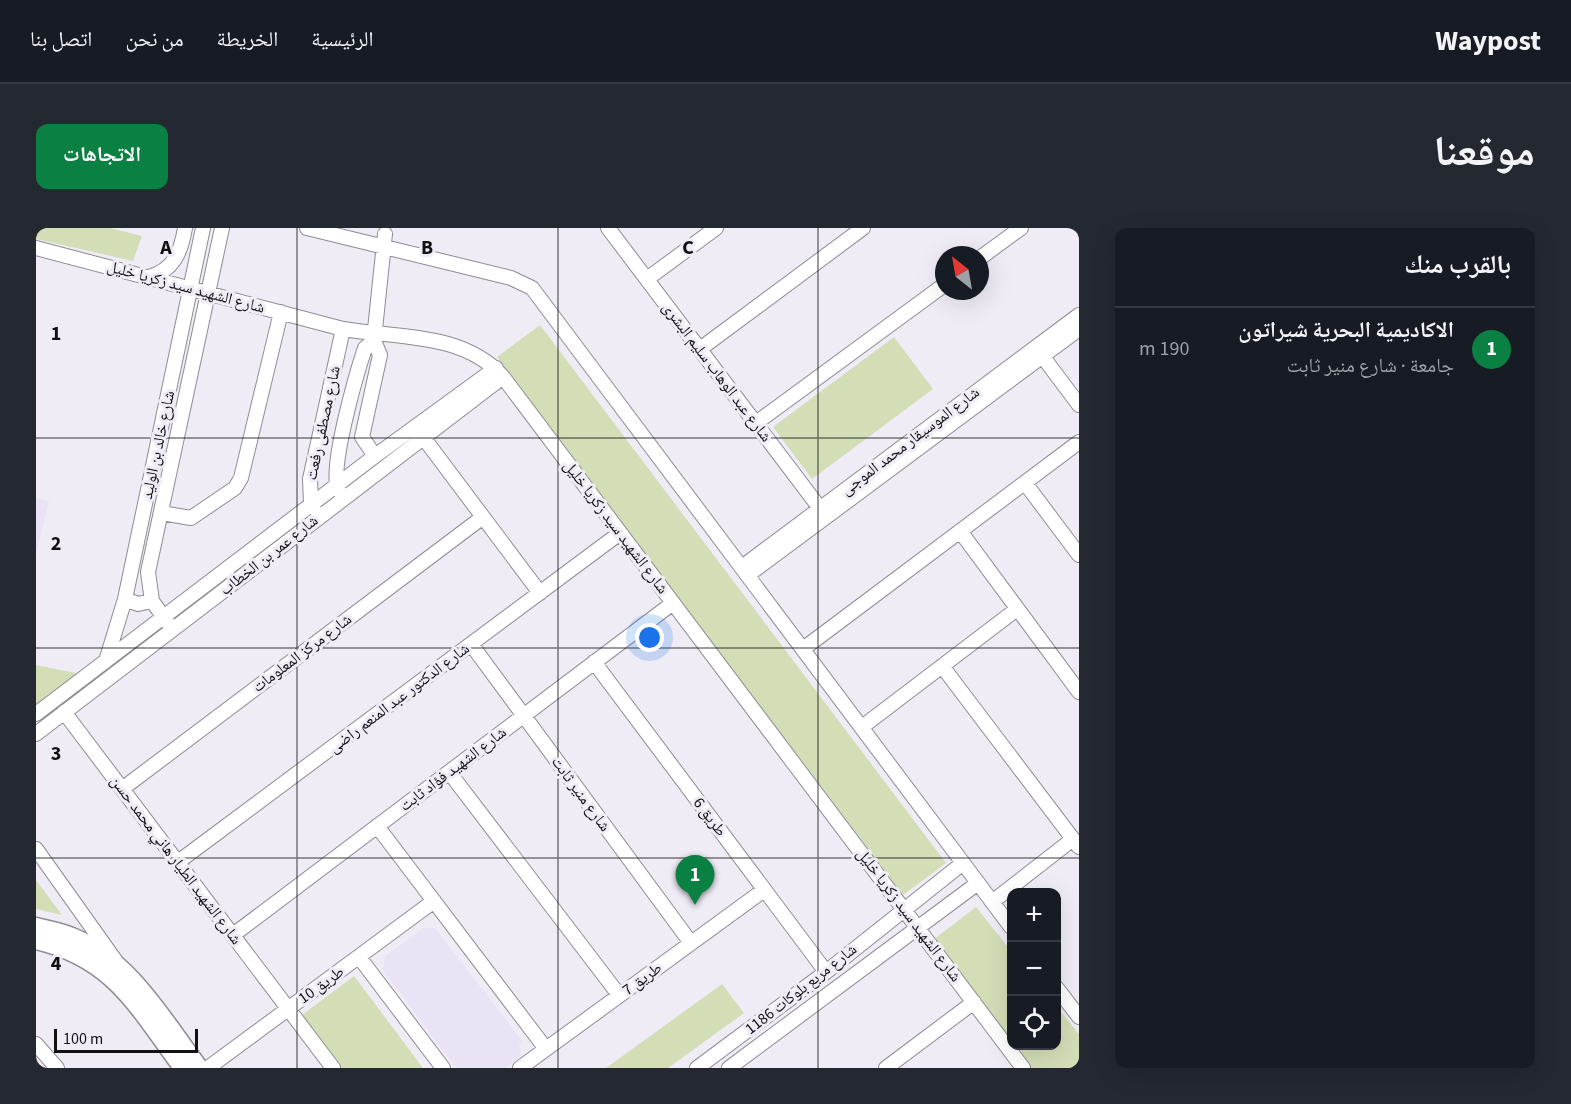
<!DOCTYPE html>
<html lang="ar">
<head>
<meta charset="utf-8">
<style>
  :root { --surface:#171b24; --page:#242831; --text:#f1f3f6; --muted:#9ea1a6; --line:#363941; --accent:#0b8043 }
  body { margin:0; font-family:"Source Sans 3","Noto Naskh Arabic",sans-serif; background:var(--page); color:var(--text); direction:rtl }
  .controls { position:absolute; right:18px; bottom:18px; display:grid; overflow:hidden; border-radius:12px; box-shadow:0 6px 24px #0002 }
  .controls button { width:54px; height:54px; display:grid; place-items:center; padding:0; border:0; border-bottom:2px solid var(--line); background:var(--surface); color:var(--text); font:30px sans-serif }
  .compass { position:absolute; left:899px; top:18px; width:54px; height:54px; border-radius:50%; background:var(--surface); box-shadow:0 6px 24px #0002; rotate:329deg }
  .scale { position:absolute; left:18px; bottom:15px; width:144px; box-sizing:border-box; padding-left:6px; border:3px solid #111013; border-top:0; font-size:16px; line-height:21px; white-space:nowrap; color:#111013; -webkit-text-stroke:4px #efecf6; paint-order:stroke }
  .you { position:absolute; left:614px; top:410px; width:21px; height:21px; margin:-15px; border:4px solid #fff; border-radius:50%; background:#1a73e8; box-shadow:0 0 0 9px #1a73e833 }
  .badge { display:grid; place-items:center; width:39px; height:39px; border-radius:50%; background:var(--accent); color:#fff; font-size:20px; font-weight:700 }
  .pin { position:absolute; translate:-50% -50px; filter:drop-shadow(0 2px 3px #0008) }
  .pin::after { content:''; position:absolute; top:32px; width:21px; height:18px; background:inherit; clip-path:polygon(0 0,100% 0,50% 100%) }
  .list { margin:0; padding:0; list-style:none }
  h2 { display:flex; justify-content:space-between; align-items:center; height:78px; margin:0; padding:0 24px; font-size:26px }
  h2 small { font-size:20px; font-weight:400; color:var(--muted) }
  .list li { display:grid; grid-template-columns:39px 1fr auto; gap:18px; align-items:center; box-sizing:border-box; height:84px; padding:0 24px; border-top:2px solid var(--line) }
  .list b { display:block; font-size:22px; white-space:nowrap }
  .list p { margin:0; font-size:20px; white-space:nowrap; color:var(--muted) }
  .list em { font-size:20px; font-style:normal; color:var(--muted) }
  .icon { flex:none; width:33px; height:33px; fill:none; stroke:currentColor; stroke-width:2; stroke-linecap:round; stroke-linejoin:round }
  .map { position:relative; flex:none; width:1043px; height:840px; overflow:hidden; direction:ltr; border-radius:12px }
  header { display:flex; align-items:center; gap:36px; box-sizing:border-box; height:84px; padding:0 30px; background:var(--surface); border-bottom:2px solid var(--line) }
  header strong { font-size:28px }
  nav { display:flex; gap:33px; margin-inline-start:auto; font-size:21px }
  .intro { display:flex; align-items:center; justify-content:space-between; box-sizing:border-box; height:144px; padding:0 36px }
  h1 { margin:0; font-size:42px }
  .button { padding:15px 27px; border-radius:12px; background:var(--accent); color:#fff; font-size:21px; font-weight:700 }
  main { display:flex; gap:36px; padding:0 36px }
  aside { flex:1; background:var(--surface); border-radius:12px; box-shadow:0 6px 24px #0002 }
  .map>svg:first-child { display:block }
  .built { fill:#e9e3f5 }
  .green { fill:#d3deb7 }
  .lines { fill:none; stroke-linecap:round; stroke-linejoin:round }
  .minor-casing { stroke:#8e8b94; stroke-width:16 }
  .major-casing { stroke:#8e8b94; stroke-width:19 }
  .minor { stroke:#fff; stroke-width:14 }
  .major { stroke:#fff; stroke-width:16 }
  .grid { fill:none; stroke:#111013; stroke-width:1.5; stroke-opacity:0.55 }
  .labels { text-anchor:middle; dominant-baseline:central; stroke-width:6; stroke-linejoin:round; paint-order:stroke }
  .street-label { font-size:16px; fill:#111013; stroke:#efecf6 }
  .grid-label { font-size:20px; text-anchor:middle; font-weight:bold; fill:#111013; stroke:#efecf6; stroke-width:6; stroke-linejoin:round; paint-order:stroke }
</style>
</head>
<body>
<header>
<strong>Waypost</strong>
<nav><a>الرئيسية</a><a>الخريطة</a><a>من نحن</a><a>اتصل بنا</a></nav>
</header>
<div class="intro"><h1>موقعنا</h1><a class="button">الاتجاهات</a></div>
<main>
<aside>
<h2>بالقرب منك<small></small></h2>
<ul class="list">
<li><span class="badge">1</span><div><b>الاكاديمية البحرية شيراتون</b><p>جامعة · شارع منير ثابت</p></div><em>190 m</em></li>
</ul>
</aside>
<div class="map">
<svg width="1043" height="840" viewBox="0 0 1043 840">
  <rect width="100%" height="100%" fill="#efecf6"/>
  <path class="built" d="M0 270 13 273 0 325Z
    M388 700H399L487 814 483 817 485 828 469 840H420L347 742 349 728Z"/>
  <path class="green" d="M0 0H74L106 8 97 33 0 11Z
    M504 97 910 635 867 667 461 129Z
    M858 109 897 161 776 251 737 199Z
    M0 437 49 447 0 482Z
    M0 652 26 687 0 681Z
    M940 679 975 723V818H1020L1021 779 1043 806V840H989L897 712Z
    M318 748 387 840H306L266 787Z
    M686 756 708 785 632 840H570Z"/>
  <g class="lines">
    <defs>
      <path id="minor" d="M271 0 475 50 496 60 975 699
        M572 0 789 287
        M0 20 307 101C360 110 428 104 467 149L987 840
        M944 30 985 0
        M113 49C138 42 145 24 149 0
        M611 51 680 0
        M338 111 349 6
        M338 113 344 127 326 209 339 228
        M664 121 827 0
        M1001 121 1043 177
        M720 195 908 57
        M387 209 504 365
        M989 255 1043 327
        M303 263C291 247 321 144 329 120L338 113
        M278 280 275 276 274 251 307 101
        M126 285 155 290 199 260 205 250 245 84
        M924 303 1043 464
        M706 339 1043 87
        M712 347 1043 101
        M89 371 102 376 116 373
        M132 395 116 373 112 344 186 0
        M435 416 655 715
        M767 421 1043 214
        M70 433 89 371 167 0
        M558 434 790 744
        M906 438 1043 619
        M28 484 297 840
        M0 486 339 228 460 140
        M826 499 981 381
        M0 506 467 149
        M413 544 583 767
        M86 561 447 289
        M341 598 510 821
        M0 621 79 732
        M142 634 584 305
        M956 674 1037 611
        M197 707 637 375
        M323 729 407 840
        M1020 759 1043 789
        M0 816 21 840
        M172 840 398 673
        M484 840 728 662
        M661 840 790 744 927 635
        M693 840 942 655
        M850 840 938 774"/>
      <path id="major" d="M0 698C12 701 25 703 36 708 94 731 128 792 164 840
        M0 713C78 731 101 780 146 840"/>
    </defs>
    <use href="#minor" class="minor-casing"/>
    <use href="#major" class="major-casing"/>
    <use href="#minor" class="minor"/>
    <use href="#major" class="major"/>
  </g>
  <path class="grid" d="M261 0V840M522 0V840M782 0V840M0 210H1043M0 420H1043M0 630H1043"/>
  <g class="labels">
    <g class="street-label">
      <text transform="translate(150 59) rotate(15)">شارع الشهيد سيد زكريا خليل</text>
      <text transform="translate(681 144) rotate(53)">شارع عبد الوهاب سليم البشرى</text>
      <text transform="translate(287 195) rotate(-78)">شارع مصطفى رفعت</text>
      <text transform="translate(874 213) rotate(-37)">شارع الموسيقار محمد الموجى</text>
      <text transform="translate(122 217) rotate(-78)">شارع خالد بن الوليد</text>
      <text transform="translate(580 299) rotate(53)">شارع الشهيد سيد زكريا خليل</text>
      <text transform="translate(233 327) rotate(-38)">شارع عمر بن الخطاب</text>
      <text transform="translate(266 425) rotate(-37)">شارع مركز المعلومات</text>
      <text transform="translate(363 470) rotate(-37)">شارع الدكتور عبد المنعم راضى</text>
      <text transform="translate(417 541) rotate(-37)">شارع الشهيد فؤاد ثابت</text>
      <text transform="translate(545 566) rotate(54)">شارع منير ثابت</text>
      <text transform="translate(674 589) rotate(53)">طريق 6</text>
      <text transform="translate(140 632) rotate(53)">شارع الشهيد الطيار هاني محمد حسن</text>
      <text transform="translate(873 687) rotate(53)">شارع الشهيد سيد زكريا خليل</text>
      <text transform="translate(606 751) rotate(-36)">طريق 7</text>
      <text transform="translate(285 757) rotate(-36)">طريق 10</text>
      <text transform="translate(765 761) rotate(-38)">شارع مربع بلوكات 1186</text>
    </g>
  </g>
  <g class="grid-label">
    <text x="130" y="26">A</text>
    <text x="391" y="26">B</text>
    <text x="652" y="26">C</text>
    <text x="20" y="112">1</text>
    <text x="20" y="322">2</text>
    <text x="20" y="532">3</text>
    <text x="20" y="742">4</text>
  </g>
</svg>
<div class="controls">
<button>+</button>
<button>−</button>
<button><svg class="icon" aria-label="locate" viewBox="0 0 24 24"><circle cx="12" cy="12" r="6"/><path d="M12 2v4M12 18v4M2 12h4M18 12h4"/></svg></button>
</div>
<svg class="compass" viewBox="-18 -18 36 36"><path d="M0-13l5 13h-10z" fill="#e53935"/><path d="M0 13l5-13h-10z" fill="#9ea1a6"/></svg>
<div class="scale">100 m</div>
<div class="you"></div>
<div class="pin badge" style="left:659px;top:677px">1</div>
</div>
</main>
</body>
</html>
